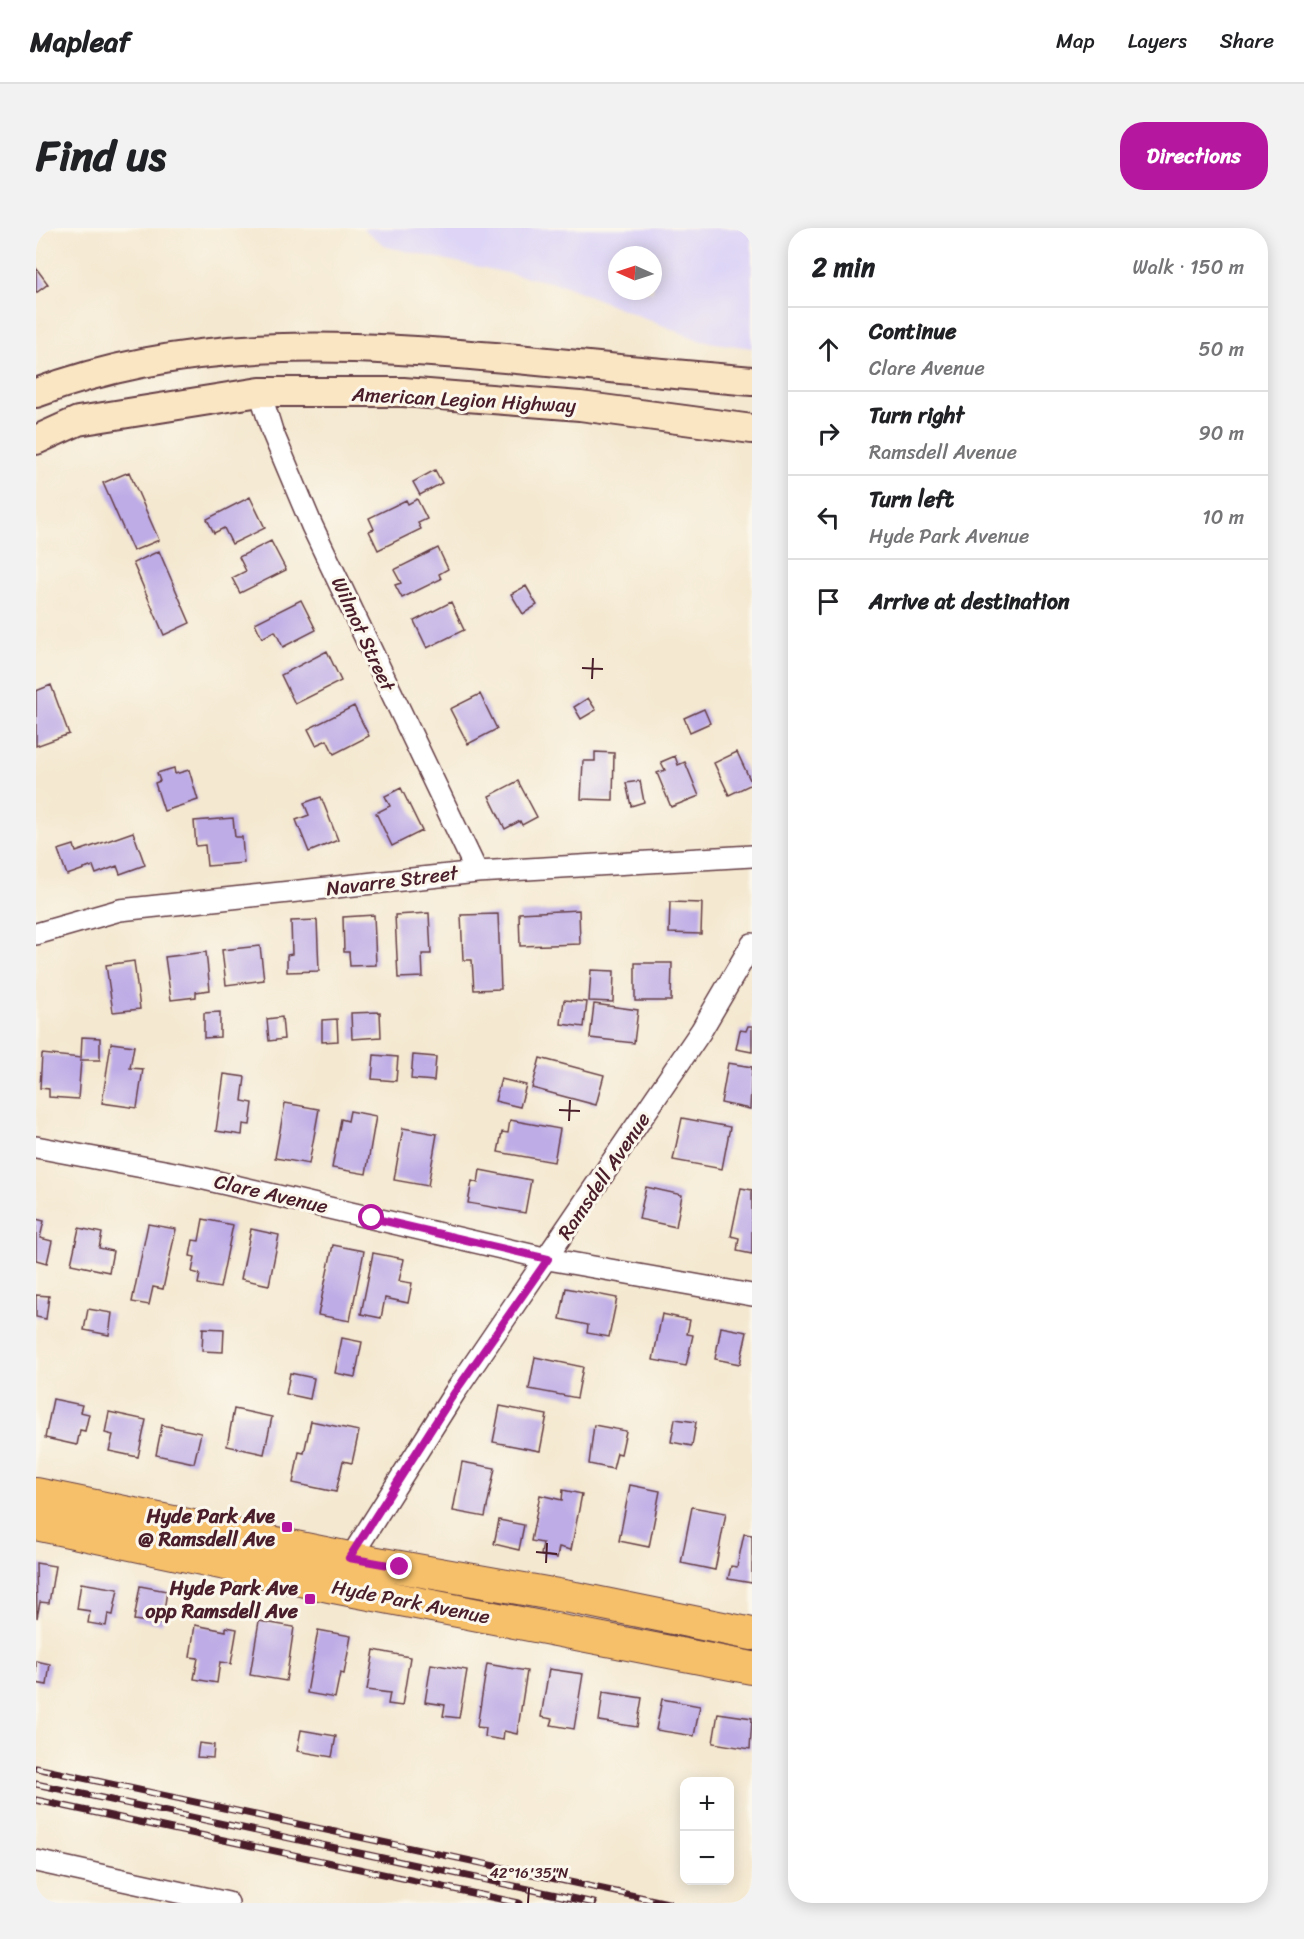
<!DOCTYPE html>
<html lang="en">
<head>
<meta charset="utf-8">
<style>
  :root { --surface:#fff; --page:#f2f2f2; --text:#202124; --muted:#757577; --line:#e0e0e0; --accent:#b5179e }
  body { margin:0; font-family:Sriracha,sans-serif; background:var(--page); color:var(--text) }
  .controls { position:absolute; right:18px; bottom:18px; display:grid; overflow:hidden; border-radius:12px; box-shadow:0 3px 15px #0003 }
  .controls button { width:54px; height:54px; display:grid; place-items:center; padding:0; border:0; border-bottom:2px solid var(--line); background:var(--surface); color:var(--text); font:30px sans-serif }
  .compass { position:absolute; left:572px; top:18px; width:54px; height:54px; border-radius:50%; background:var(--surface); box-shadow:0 3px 15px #0003; rotate:273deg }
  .stop { position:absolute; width:18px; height:18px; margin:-14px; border:4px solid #b5179e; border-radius:50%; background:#fff }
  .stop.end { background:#b5179e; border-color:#fff; box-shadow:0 2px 6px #0008 }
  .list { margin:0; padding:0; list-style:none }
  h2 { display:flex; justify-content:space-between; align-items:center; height:78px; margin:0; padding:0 24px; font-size:26px }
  h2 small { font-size:20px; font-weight:400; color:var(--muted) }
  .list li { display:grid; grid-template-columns:39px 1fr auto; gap:18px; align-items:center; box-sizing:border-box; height:84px; padding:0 24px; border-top:2px solid var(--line) }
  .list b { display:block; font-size:22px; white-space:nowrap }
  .list p { margin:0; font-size:20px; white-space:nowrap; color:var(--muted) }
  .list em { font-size:20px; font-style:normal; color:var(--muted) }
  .icon { flex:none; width:33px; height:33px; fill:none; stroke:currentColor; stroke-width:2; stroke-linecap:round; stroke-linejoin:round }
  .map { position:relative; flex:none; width:716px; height:1675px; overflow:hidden; border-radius:24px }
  header { display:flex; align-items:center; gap:36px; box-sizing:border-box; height:84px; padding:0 30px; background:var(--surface); border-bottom:2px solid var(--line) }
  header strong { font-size:28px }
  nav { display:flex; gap:33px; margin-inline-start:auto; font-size:21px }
  .intro { display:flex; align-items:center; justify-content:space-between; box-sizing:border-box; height:144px; padding:0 36px }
  h1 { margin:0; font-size:42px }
  .button { padding:15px 27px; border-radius:24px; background:var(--accent); color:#fff; font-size:21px; font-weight:700 }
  main { display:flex; gap:36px; padding:0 36px }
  aside { flex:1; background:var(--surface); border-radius:24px; box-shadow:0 3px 15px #0003 }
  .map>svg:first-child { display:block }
  .built { fill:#ded5f6; fill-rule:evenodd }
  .building { fill:#beace6 }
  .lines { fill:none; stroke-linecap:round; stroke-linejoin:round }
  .street-casing { stroke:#643d44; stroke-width:24 }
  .secondary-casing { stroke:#643d44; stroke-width:32 }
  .primary-casing { stroke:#643d44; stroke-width:34 }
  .street { stroke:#fff; stroke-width:21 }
  .secondary { stroke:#fbe6c4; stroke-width:28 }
  .primary { stroke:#f6c06b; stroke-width:32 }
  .rail-casing { stroke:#4a1f2b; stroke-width:7 }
  .rail { stroke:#fbf7ec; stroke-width:4.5; stroke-dasharray:14; stroke-linecap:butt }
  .route { stroke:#b5179e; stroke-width:8 }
  .ticks { fill:none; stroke:#4a1f2b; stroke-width:2 }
  .poi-dot { fill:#b5179e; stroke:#fbf7ec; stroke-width:2 }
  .labels { text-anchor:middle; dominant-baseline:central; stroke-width:6; stroke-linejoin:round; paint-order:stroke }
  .street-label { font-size:20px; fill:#4a1f2b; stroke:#fbf7ec }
  .poi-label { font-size:20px; font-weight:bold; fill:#4a1f2b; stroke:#fbf7ec; text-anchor:end }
  .ticks-label { font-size:15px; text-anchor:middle; fill:#4a1f2b; stroke:#fbf7ec; stroke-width:6; stroke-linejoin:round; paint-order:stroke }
</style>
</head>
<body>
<header>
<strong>Mapleaf</strong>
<nav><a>Map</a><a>Layers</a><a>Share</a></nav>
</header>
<div class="intro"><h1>Find us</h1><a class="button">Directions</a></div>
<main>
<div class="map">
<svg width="716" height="1675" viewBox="0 0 716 1675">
  <rect width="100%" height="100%" fill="#fbf7ec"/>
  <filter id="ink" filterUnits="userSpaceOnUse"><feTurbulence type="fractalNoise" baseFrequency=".0167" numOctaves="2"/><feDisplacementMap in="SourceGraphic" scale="12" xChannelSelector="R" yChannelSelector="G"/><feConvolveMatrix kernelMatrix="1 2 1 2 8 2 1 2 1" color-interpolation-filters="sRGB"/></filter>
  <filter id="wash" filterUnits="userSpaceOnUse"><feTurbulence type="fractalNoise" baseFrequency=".008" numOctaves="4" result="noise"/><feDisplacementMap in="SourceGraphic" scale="24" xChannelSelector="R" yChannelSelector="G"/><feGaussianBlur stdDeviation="1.35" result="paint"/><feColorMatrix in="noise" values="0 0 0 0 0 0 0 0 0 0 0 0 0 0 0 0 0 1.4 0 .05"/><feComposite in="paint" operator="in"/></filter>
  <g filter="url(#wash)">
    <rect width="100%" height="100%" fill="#f4e8d0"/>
    <path class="built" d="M326 0H716V120L665 113 527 57 351 19ZM581 27H617V63H581Z"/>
    <g id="blocks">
      <path class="building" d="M0 40 12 56 0 65Z
        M399 242 406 255 384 267 377 254Z
        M93 244 123 312 97 323 67 255Z
        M214 269 229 300 196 316 188 300 178 305 171 291Z
        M381 271 391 291 382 295 385 301 342 322 333 303 338 301 333 290 370 272 372 276Z
        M235 313 250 342 204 365 196 350 210 343 203 329Z
        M402 320 412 341 403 346 405 351 366 370 359 357 365 355 358 342Z
        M123 323 154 395 128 407 97 335Z
        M490 358 501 377 487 386 475 366Z
        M265 372 280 402 247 419 239 403 226 410 219 395Z
        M415 374 428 402 391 420 378 393Z
        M291 423 305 453 259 476 245 447Z
        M15 457 33 506 0 518V463Z
        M444 466 461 501 432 516 414 481Z
        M552 470 560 482 545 491 538 479Z
        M318 478 333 508 298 526 291 512 280 517 272 501Z
        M668 481 674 495 654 504 648 490Z
        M559 524 578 525 577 572 545 571 547 533H559Z
        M701 524 716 556 693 567 678 535Z
        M639 528 642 537 649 534 663 568 635 579 621 545 629 542 625 534Z
        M138 540 139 546 153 542 162 572 128 583 119 555 124 553 121 545Z
        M482 553 501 589 486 597 484 593 469 601 453 568Z
        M604 553 608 574 595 578 590 555Z
        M365 560 386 603 356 618 340 585 354 578 349 568Z
        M285 569 302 612 273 624 260 592 273 587 268 575Z
        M197 590 199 609H206L208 635 171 638 169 617 160 618 158 593Z
        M97 604 109 637 84 646 81 638 60 646 57 638 31 647 22 622 38 617 40 624Z
        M634 674 666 675 665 706 633 705Z
        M543 682 544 716 484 718 483 685Z
        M393 685 395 726H386L387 749 362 750 359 687Z
        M462 686 465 761 438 762 436 732H427L425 687Z
        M338 687 340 737 314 738 313 724H308L307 689Z
        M281 692 283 743 251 744V727L256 726 255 693Z
        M224 718 228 752 190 757 186 722Z
        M170 724 174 762 160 764V769L135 772 129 729Z
        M98 733 104 781 77 784 70 737Z
        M599 735H636L635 773H599Z
        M555 742 578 743 577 774 553 773Z
        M528 772 551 774 548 799 525 796Z
        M558 776 602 782 598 815 554 810Z
        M184 784V809L168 810V785Z
        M344 784 345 809 316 811 315 785Z
        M246 789 248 811 233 813 231 791Z
        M301 791 302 813 286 814V792Z
        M712 798H716V824L700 821 704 802 710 803Z
        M46 809 64 810V832H45L42 871 13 869V861L4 860 6 826 45 830Z
        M75 815 98 818 94 840 107 841 101 880 66 875Z
        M338 827 362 829 360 853 336 851Z
        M377 827 400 829 398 853 375 851Z
        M504 830 568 847 560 877 496 860Z
        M692 835 716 839 714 881 685 875Z
        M188 846 209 849 206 873 217 875 214 897 207 896 206 907 180 903Z
        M465 851 490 857 484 879 459 873Z
        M249 875 283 881 273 936 239 930Z
        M314 883 340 888 330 946 296 940 305 891 312 893Z
        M646 890 694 899 686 941 637 932Z
        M474 892 524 901 518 934 462 924 466 904 472 905Z
        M367 900 401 906 392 958 358 952Z
        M444 942 495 952 489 985 432 975 436 953 442 955Z
        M610 959 646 967 640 999 603 991Z
        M705 960 716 962V1026L701 1023 703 1010 695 1008Z
        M0 991 8 993 4 1010 16 1013 11 1035 0 1032Z
        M167 991 197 997 184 1060 162 1056 164 1046 156 1044 159 1029 154 1028 157 1012 163 1013Z
        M112 996 140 1001 127 1061 117 1059 113 1077 96 1074Z
        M43 1000 66 1005 63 1020 77 1023 73 1044 35 1036Z
        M215 1001 243 1007 233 1057 205 1051Z
        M297 1017 328 1023 314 1093 282 1087Z
        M337 1025 368 1031 363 1053 376 1055 372 1075 349 1070 345 1090 325 1086Z
        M530 1060 581 1070 573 1109 551 1105 552 1097 524 1091Z
        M0 1067 13 1068 10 1091 0 1089Z
        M52 1081 76 1085 73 1107 48 1102Z
        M626 1086 654 1092 651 1106 657 1107 650 1138 617 1132Z
        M685 1099 711 1104 704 1136 679 1131Z
        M167 1100 188 1101 187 1124 166 1123Z
        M306 1110 326 1114 319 1149 299 1145Z
        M499 1129 547 1139 541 1170 493 1161Z
        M254 1145 278 1150 274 1171 250 1166Z
        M17 1171 46 1177 44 1184 53 1186 49 1203 44 1202 41 1217 9 1210Z
        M464 1178 511 1187 504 1223 457 1214Z
        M198 1181 236 1189 228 1226 191 1218Z
        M73 1184 110 1192 102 1229 73 1223 77 1207 69 1205Z
        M639 1191 660 1194 656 1218 635 1214Z
        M275 1193 323 1203 316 1235 307 1233 300 1264 257 1255 263 1224 268 1225Z
        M126 1197 165 1205 158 1235 120 1227Z
        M558 1197 590 1203 585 1226 581 1225 577 1241 553 1236Z
        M426 1234 459 1240 449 1289 417 1283Z
        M594 1257 624 1263 613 1319 583 1313Z
        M527 1262 546 1266 535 1322 523 1319 521 1330 505 1327 507 1315 495 1313 504 1267 526 1272Z
        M656 1279 690 1285 679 1342 645 1335Z
        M463 1292 488 1297 483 1322 458 1316Z
        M708 1306 716 1307V1355L692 1351 695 1338 701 1339Z
        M0 1335 19 1338 13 1375 4 1374 1 1390Z
        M45 1355 82 1361 77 1387 72 1386 70 1398 52 1395 54 1383 41 1381Z
        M104 1358 131 1363 126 1396 98 1392Z
        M223 1393 258 1399 250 1453 214 1447Z
        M159 1397 190 1403V1399L201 1401 195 1436 184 1434 181 1455 158 1451 162 1430 154 1429Z
        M282 1402 315 1408 308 1446 304 1445 299 1470 271 1465Z
        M338 1422 374 1429 366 1478 352 1476 354 1465 331 1462Z
        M0 1433 14 1436 11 1457 0 1455Z
        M395 1436 431 1442 423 1490 407 1488 409 1477 389 1474Z
        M451 1436 491 1443 481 1506 468 1503 467 1512 449 1509 450 1500 441 1499Z
        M513 1441 547 1446 538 1501 515 1497 517 1491 505 1489Z
        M567 1464 606 1470 601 1499 563 1493Z
        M626 1471 664 1478 658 1508 620 1502Z
        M682 1485 716 1490 714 1521 677 1515Z
        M265 1502 300 1508 296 1529 261 1523Z
        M163 1515 178 1517 177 1530 161 1529Z"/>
    </g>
  </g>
  <g filter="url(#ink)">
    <use href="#blocks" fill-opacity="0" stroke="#643d44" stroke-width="1.5"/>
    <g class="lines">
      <defs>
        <path id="street" d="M224 164 236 203 276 298 441 644
          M0 706 84 682 441 644 716 628
          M0 919 160 949 512 1031 716 1067
          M308 1340 419 1164 665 803 716 716
          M0 1633 192 1675"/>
        <path id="secondary" d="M0 165C155 106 318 116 481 131 559 139 638 146 716 153
          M0 212 42 193 224 164H367L544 178 716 201"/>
        <path id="primary" d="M0 1266 313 1330 539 1370 716 1406
          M0 1296 298 1359 716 1440"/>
      </defs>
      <use href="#street" class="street-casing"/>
      <use href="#secondary" class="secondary-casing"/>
      <use href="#primary" class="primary-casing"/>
      <use href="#street" class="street"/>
      <use href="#secondary" class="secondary"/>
      <use href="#primary" class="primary"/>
      <defs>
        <path id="rail" d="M0 1540 632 1675
          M0 1556 558 1675
          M0 1572 483 1675"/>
      </defs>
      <use href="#rail" class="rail-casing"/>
      <use href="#rail" class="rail"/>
    </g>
  </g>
  <g class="lines" filter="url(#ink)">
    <path class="route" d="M336 990 512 1031 419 1164 313 1330 364 1339"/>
  </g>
  <path class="ticks" d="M546 440 567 441M556 451 557 430M523 882 544 883M533 893 534 872M500 1324 521 1326M510 1335 511 1315M492 1675 493 1660"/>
  <g class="poi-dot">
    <rect x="245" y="1293" width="12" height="12" rx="3"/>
    <rect x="268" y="1365" width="12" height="12" rx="3"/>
  </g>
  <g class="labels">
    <g class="street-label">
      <text transform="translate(428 172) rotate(3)">American Legion Highway</text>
      <text transform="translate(327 406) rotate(65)">Wilmot Street</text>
      <text transform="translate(356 653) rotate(-7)">Navarre Street</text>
      <text transform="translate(568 948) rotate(-56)">Ramsdell Avenue</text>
      <text transform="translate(235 966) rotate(13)">Clare Avenue</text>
      <text transform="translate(375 1374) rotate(11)">Hyde Park Avenue</text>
    </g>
    <g class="poi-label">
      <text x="239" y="1288">Hyde Park Ave<tspan x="239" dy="23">@ Ramsdell Ave</tspan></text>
      <text x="262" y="1360">Hyde Park Ave<tspan x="262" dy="23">opp Ramsdell Ave</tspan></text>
    </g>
  </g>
  <g class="ticks-label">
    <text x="493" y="1650">42°16'35"N</text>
  </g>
</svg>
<div class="controls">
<button>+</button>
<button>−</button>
</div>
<svg class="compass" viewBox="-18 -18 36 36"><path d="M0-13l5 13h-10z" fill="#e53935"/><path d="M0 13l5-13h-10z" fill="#757577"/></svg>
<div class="stop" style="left:336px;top:990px"></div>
<div class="stop end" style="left:364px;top:1339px"></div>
</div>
<aside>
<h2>2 min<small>Walk · 150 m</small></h2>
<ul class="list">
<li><svg class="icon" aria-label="ahead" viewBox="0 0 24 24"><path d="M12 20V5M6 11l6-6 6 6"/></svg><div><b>Continue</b><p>Clare Avenue</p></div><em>50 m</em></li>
<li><svg class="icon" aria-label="right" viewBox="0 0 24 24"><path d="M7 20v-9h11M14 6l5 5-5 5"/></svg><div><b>Turn right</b><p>Ramsdell Avenue</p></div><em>90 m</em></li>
<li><svg class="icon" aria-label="left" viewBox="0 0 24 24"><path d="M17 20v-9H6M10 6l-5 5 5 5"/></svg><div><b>Turn left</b><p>Hyde Park Avenue</p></div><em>10 m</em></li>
<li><svg class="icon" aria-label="arrive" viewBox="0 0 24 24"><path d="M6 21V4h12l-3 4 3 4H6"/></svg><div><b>Arrive at destination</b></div></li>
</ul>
</aside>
</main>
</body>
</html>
